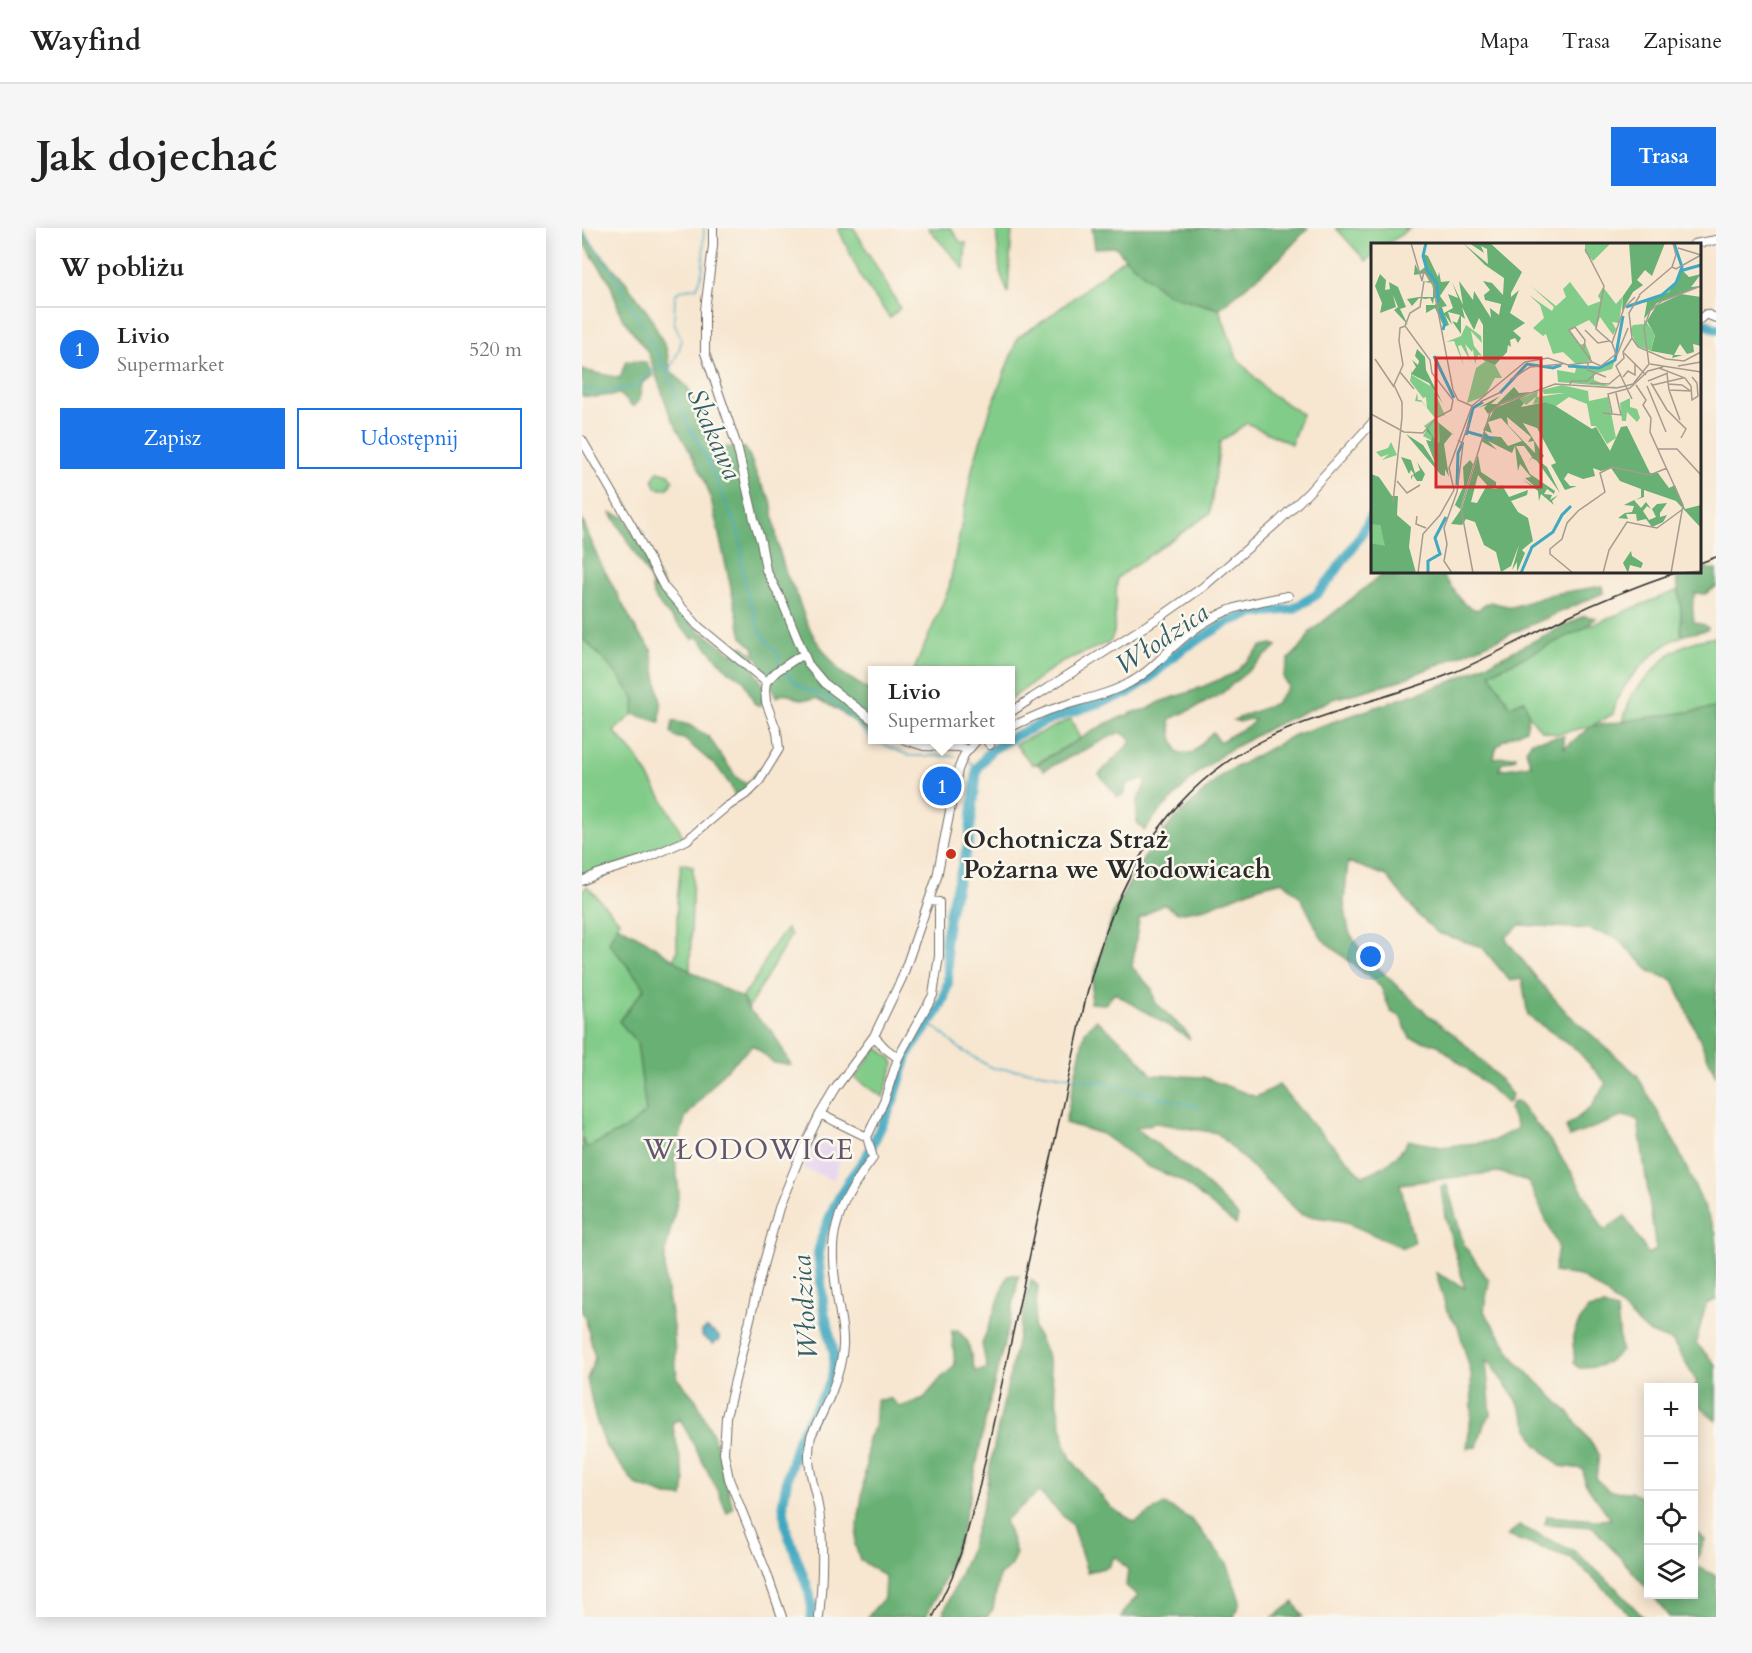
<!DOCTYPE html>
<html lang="pl">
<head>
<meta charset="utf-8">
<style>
  :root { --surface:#fff; --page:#f6f6f6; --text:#222; --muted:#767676; --line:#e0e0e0; --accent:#1a73e8 }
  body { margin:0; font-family:Cardo,serif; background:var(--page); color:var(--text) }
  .controls { position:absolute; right:18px; bottom:18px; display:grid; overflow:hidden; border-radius:0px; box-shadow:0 3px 15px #0003 }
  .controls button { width:54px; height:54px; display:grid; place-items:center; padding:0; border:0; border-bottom:2px solid var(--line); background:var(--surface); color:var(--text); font:30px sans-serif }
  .you { position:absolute; left:789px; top:729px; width:21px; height:21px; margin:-15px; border:4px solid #fff; border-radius:50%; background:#1a73e8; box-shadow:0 0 0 9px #1a73e833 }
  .badge { display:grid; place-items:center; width:39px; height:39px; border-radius:50%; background:var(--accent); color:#fff; font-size:20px; font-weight:700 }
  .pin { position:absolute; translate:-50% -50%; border:3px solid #fff; box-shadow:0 2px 6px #0006 }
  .popup { position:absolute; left:286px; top:438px; width:147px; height:78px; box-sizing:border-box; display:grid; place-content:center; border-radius:0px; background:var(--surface); filter:drop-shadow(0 2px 4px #0005); font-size:20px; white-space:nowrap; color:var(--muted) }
  .popup b { font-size:22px; color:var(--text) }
  .popup::after { content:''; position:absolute; left:50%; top:100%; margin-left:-12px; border:12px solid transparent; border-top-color:var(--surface) }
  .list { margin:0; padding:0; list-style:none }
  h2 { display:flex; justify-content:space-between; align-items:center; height:78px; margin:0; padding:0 24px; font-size:26px }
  h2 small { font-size:20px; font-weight:400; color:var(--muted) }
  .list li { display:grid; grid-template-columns:39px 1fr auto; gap:18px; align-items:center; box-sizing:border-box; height:84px; padding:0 24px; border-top:2px solid var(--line) }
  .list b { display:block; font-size:22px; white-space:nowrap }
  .list p { margin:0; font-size:20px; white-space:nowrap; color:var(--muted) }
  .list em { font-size:20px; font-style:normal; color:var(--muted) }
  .actions { display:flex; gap:12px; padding:18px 24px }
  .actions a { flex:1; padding:14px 0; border:2px solid var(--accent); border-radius:0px; text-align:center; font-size:21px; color:var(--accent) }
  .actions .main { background:var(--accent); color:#fff }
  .icon { flex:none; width:33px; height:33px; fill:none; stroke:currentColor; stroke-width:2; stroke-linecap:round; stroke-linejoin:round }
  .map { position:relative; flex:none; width:1134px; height:1389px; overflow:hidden; border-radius:0px }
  header { display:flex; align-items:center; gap:36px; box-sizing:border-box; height:84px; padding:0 30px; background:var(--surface); border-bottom:2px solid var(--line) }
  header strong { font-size:28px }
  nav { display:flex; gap:33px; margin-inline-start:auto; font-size:21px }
  .intro { display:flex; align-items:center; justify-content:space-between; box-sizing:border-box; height:144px; padding:0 36px }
  h1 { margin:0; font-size:42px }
  .button { padding:15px 27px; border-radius:0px; background:var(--accent); color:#fff; font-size:21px; font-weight:700 }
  main { display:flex; gap:36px; padding:0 36px }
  aside { flex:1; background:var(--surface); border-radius:0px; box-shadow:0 3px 15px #0003 }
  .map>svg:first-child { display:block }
  .built { fill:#e5d3f0 }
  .green { fill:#82cc89; stroke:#567c5a; stroke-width:1.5 }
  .forest { fill:#69b075; stroke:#4a6e50; stroke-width:1.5 }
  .water { fill:#40a8c0; stroke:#366a76; stroke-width:1.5 }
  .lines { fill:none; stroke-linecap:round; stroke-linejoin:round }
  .stream { stroke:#40a8c0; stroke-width:1.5 }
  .river { stroke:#40a8c0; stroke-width:10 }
  .minor-casing { stroke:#726c65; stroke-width:10 }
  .minor { stroke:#fff; stroke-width:8 }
  .rail { stroke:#2b2b2b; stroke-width:1.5 }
  .poi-dot { fill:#c8321e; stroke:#fbf7ec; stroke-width:2 }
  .labels { text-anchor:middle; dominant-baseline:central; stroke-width:5; stroke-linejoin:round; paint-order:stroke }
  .poi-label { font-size:26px; font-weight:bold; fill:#2b2b2b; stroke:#fbf7ec; text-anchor:start }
  .water-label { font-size:27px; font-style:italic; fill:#335d67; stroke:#fbf7ec }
  .quarter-label { font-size:28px; letter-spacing:1.5px; fill:#62566f; stroke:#fbf7ec }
  .inset-river { fill:none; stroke:#40a8c0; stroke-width:3 }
  .inset-road { fill:none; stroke:#a59b8e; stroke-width:1.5 }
  .view { fill:#d62828; fill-opacity:0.15; stroke:#d62828; stroke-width:3 }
  .inset-edge { fill:none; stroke:#2b2b2b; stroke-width:3 }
</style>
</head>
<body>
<header>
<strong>Wayfind</strong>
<nav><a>Mapa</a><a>Trasa</a><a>Zapisane</a></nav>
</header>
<div class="intro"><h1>Jak dojechać</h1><a class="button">Trasa</a></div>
<main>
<aside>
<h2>W pobliżu<small></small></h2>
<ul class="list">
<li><span class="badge">1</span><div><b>Livio</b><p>Supermarket</p></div><em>520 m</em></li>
</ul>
<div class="actions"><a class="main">Zapisz</a><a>Udostępnij</a></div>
</aside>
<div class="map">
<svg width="1134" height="1389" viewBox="0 0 1134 1389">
  <rect width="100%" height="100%" fill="#fbf7ec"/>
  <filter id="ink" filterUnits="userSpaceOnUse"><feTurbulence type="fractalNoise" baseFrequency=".0167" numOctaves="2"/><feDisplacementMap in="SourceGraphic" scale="12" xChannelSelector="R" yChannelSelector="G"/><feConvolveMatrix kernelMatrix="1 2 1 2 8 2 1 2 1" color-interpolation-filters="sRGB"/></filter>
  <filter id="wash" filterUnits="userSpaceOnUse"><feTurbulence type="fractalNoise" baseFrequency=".008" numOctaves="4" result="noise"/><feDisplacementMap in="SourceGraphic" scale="24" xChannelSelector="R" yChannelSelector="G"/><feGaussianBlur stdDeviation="1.35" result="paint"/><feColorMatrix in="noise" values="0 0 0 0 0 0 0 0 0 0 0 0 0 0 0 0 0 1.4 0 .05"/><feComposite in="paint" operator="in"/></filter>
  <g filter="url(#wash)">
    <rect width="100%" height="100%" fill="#f7e6d0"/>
    <path class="built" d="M231 911 262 921 251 952 221 940Z"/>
    <path class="green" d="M256 0H272L318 80 308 90 281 53Z
      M346 0H369L378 14 384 15 382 41Z
      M414 0H430L426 65 418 44Z
      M754 0H828L806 16H790V28L784 33Z
      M543 30 585 66 637 81 655 130 686 164 720 186 709 216 665 195 638 214 628 285 535 350 532 405 528 414 479 434 429 471V442H332L367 360 391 237 409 180 436 109 463 92Z
      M76 243 87 246 91 252 86 260 79 261 74 259 71 251Z
      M1096 362C1099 377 1100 389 1099 405L1102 407C1074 418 1036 456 1031 486L1010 498 974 506 959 502 947 488 942 472 928 479 907 446 992 404Z
      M0 409 35 446 53 471 51 486 32 503 54 528 93 592 102 611 60 630 19 641 0 649Z
      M1134 409V480L1041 493 1050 466 1086 427 1099 419 1114 413Z
      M489 491 498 511 451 537 433 516Z
      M99 635 111 638 108 743 92 733 95 722V674Z
      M5 658 37 693 27 715 63 760 37 793 55 815 64 884 45 900 5 920 0 910V663Z
      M205 701 209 707 166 781 160 770 177 745 189 720Z
      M295 819 310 831 312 836 301 869 273 850Z"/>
    <path class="forest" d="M510 0H726L696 32 637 81 585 66 543 30 534 19 513 20Z
      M0 5 43 53 68 88 84 120 89 143 106 160 121 193 130 203 136 219 163 220 168 229 177 253 189 272 196 318 204 346 213 363 224 393 233 411 258 444 291 465V507L256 482 235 470C222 473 215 471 203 465L194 469 185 446 178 436 171 419 160 409 129 271 122 250 88 187 66 124 39 88 28 54 0 13Z
      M44 133 64 134 71 148 60 155 58 171 51 179 38 166 14 169 0 168V142L38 150Z
      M33 263 40 266 62 307 58 309Z
      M29 285 42 289 92 375 108 395 150 426 155 419H162L172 427V441L181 457 182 474 177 478 172 475 161 451 147 444 115 408 111 411 81 381 71 367 69 352Z
      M0 291 17 332 56 405 69 420 79 475 78 494 51 486 53 471 35 446 0 409Z
      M1123 340 1134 342V359L1123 366 1113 365C1109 374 1111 384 1112 394L1122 397 1126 400 1125 402 1102 407 1099 405C1100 387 1099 370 1094 351L1095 349 1108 344H1118V341Z
      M803 344H858L883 377 895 382 908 374 930 379 971 366 1020 358 1021 365 926 407 853 438 811 455 751 471 691 498 642 525 614 547 574 587 562 603 555 594V574L565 551H560L545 556 542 566 536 569 517 546 548 515V510L538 504 462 542 455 536 523 496 552 484 566 481 580 473 608 464 653 445 680 418 690 416 695 418 639 466 617 478 588 491 590 509 596 525H610L631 504 637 514 668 497 673 492 667 491 657 494 652 492 694 475 706 459 701 449 707 431 721 417 728 404Z
      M1002 388 1014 390 1001 401 908 445 928 478 942 472 947 488 944 501 920 513 914 520 912 530 934 528 933 531 920 535 917 542 949 537 944 522 950 513 982 508V520L1010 498 1134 480V848L1091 752 1069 744 1035 710 1006 701 938 697 923 710 956 752 985 785 1055 847 1094 917 1134 1005V1072L1124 1076 1114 1115 1134 1137V1193L1112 1172V1160L1115 1154 1091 1114 1066 1104 1024 1065 998 1048 972 1044 976 1018 946 953 916 944 818 956 832 1015 821 1020 761 993 720 987 635 905 574 895 554 900 616 948 656 988 654 997 600 953 565 938 520 906 483 895 503 803 514 792 547 819 570 847 621 849 674 869 697 857 729 895 781 948C799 941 817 931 826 912L859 919 911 913 936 900 927 881 930 875 935 873 966 910 990 945 1022 1002 1043 988 1066 1026 1074 1022 1056 892 1042 888 987 909 984 899 1009 879 1024 855 994 821 946 788 940 751 928 753 900 719 856 705 836 687 805 648 766 634 762 674 767 704 780 725 845 786 874 808 913 846 930 867 928 873 924 875 907 859 856 817 828 810 818 788 809 784 799 759 740 711 719 670 701 653 677 659 624 680 596 685 581 676 557 691 550 739 570 761 573 774 604 804 608 811 533 765 523 776 508 775 511 752 532 682 569 618 591 593 641 546 712 507 871 453Z
      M91 493 107 497 126 508 154 549 164 556 179 540H183C175 553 168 565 153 569L149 558 136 540 102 511 93 509 89 504Z
      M35 697 63 712 108 743 160 770 166 781 190 803 209 837 192 835 171 817 141 845 103 890 93 929 97 966 83 1025V1049L91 1099 95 1150 114 1172 131 1207 151 1280 145 1285 134 1259 98 1191 90 1195 103 1253 101 1269 85 1268 54 1257 24 1219 13 1188 5 1151 13 1130 3 1088 0 1084V910L5 920 45 900 64 884 55 815 37 793 63 760 27 715Z
      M865 957 882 1017 907 1053 902 1083 934 1133 988 1186 1017 1226 1014 1251 1027 1263 1049 1264 1066 1273V1361L1011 1299 963 1296 965 1288 1015 1292 1029 1291 1003 1255 1001 1241 978 1238 954 1216 935 1173 909 1137 904 1133 909 1187 902 1196 895 1219 885 1220 890 1181 889 1145 876 1098 865 1083 854 1045 883 1060 863 988 859 959Z
      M426 1047H437L429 1088 405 1184 389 1265 377 1311 362 1351 344 1389H285L302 1370 303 1348 278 1332 273 1317 284 1238 285 1217 286 1210 292 1200 294 1172 309 1171 318 1179 342 1170 360 1149 373 1138 370 1103 376 1102 386 1114 393 1143 405 1141 400 1116Z
      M449 1051 456 1058 452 1100 465 1127 483 1216 489 1231 529 1280 553 1294 582 1276 609 1291 645 1335 658 1373 652 1389H539L545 1379 556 1368 544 1358 546 1342 533 1328 526 1339 505 1344 490 1297 457 1264 423 1292 434 1325 428 1339 417 1348 411 1381 405 1389H360L387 1324 401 1278 411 1223Z
      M1022 1078 1035 1083 1039 1123C1025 1137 1016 1140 997 1140L992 1135C994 1126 990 1118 991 1109 993 1099 1000 1089 1006 1081Z
      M937 1298 992 1323 1031 1357 1061 1389H1049L1030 1368 989 1330 925 1308Z
      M1112 1302 1123 1312 1112 1337 1134 1348V1389H1087L1071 1367 1112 1366Z
      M712 1374 721 1389H691Z"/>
    <path class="water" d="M125 1100 137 1108V1112L131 1116 120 1108V1103Z"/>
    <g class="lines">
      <path class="stream" d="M0 1 32 46 86 145 106 198 122 225 156 302 160 324 159 337 166 367 179 405 197 428V435
        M87 145 98 119 99 111 92 94 93 67C97 61 107 60 114 60 125 43 120 19 122 0
        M0 162 22 164 55 158 74 140H82
        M204 443C219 467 230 459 249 473 265 484 275 500 291 511
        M292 512 328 528H373
        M387 533 395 541
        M346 797 355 801 378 821 410 840 457 844 525 855 616 879"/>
      <path class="river" d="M1118 93 1134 101
        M429 510 466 492 545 465 566 451 599 422 647 393 673 385 711 381 734 367 749 350 779 307 790 287
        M229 1389 230 1379 227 1364 204 1300 201 1274 206 1247 217 1209 246 1159 251 1146 252 1126 242 1083 236 1025 241 1006 252 979 267 952 285 928 311 873 326 825 356 783 362 770 366 754V737L363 714 368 682 387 613 395 541 408 523 427 512"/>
    </g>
  </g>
  <g filter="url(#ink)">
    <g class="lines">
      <defs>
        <path id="minor" d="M131 0V18L123 82V125L155 218 172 291 179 314 184 342 200 373 226 436 242 455 291 492
          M1112 16 1134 12
          M1118 91 1124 86 1134 90
          M0 212 50 298 82 359 116 398 184 454
          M429 484 450 470 584 385 621 359 696 294 726 265 790 195
          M429 499C446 491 462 483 480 478 503 471 528 466 549 454 566 445 578 431 591 419 630 383 656 377 706 368
          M323 512 342 518 378 519 385 522
          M404 512 408 517
          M0 653 15 646 63 631 105 612 143 580 167 564 176 555 197 521 195 504 184 474 183 462 184 454 195 443 221 426
          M292 808 303 820 316 830
          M285 909 302 873 316 830 351 767 357 728V674L348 673
          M200 1389 184 1343 147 1251 142 1225 144 1189 182 1034 197 980 220 923 238 886 253 861 292 808 320 750 355 649 376 542 382 527 395 512
          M237 1389C240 1358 242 1322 238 1291 235 1260 222 1241 229 1208 243 1180 259 1149 261 1118 262 1100 257 1084 255 1067 252 1046 248 1020 254 999 260 974 276 950 291 930L285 909 238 886"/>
      </defs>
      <use href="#minor" class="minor-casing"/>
      <use href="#minor" class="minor"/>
      <path class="rail" d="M1118 335 1134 329
        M351 1389 370 1349 382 1316 398 1256 503 774C531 656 583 553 701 503 755 480 813 468 868 446 907 430 944 409 982 390 1019 372 1057 357 1095 344"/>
    </g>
  </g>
  <circle class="poi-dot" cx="369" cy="626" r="6"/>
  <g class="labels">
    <g class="poi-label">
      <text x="381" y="611">Ochotnicza Straż<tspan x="381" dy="30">Pożarna we Włodowicach</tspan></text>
    </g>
    <g class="water-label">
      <text transform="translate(132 206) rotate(66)">Skakawa</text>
      <text transform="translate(580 411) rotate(-34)">Włodzica</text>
      <text transform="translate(223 1079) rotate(-94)">Włodzica</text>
    </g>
    <g class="quarter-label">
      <text x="167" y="922">WŁODOWICE</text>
    </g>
  </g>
  <g transform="translate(789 15)">
    <rect width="330" height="330" fill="#f7e6d0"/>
    <path d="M214 0H238V2L222 18 214 9ZM199 39 217 63 230 58 227 53 232 44 245 61 252 53 248 80 241 79 245 86 242 92 229 74 225 85 218 77 198 87 209 102 214 100 220 114V118L205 121 192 109 182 111 175 91 172 93 162 85 173 75 169 62 158 52 181 68 183 64 160 43 185 63 195 54 192 46ZM273 76 284 91 280 108 266 103 259 87 262 82 273 81ZM95 82 110 93 111 100 100 88 103 103 111 113 107 112 104 121 102 106 101 109 94 101 100 119 90 102 87 103 93 123 83 98 75 99 90 93ZM244 117 241 126 223 131V137L240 144 257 143 244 144 187 139 186 127 204 130 205 125H228ZM115 118 124 122 131 135H124L114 153 96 160 105 125ZM41 127V132L61 144 74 172 65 175 71 185V197L65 200 52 193 55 188 61 192 53 183 64 175 51 159 44 158 46 150 47 157H50L56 165 55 154 52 155 39 138ZM191 142 217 148 218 158 237 154 245 195 236 201 225 183H220L216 161 198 154 185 163 174 159 162 161 165 154 155 162 149 156 167 148 166 154 194 150 173 151 171 147ZM259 155V164L266 166 269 175 266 179 256 169 255 178H251L249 160ZM20 199 26 212 11 217 18 211 10 214 5 209 17 205ZM4 279 9 282 15 304 0 300V281Z" fill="#82cc89"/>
    <path d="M92 0 117 21 116 6 110 3 113 10 98 0H119L151 29 140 50V54L148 47 139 70 154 80 142 88 150 95 147 100 144 95 139 97 140 104 137 102 136 109 124 122 112 117V82L108 75 103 87 91 64 94 76 90 73V91L81 78 86 80 89 72 77 69 81 82 74 72 78 82 73 84 64 65 55 70V62H64L67 56 63 55 62 61 59 55 55 56 48 55 41 63 36 56 48 54H62V40L53 39 58 38 55 30 43 32 44 21 48 29 54 24 51 10 57 13 67 34 68 29 70 39 79 38 69 53 76 63 71 64 73 70 82 65 77 51 87 55 81 39 92 62 88 38 102 57 103 48 120 75 119 65 128 72 130 61 114 57 113 52 119 47 112 38 121 40 132 52 133 35 114 22ZM258 0H294L281 33 274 27 266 37 272 42 262 49 251 68 252 53 261 40ZM311 27 318 34 330 31 320 44 330 43 286 60 273 76 276 59 265 61 298 49ZM9 31 15 37 14 47 19 46 18 39 27 44 35 64 29 66 37 82 23 67 27 64 22 52 25 64 9 70 11 60 4 43ZM310 51 330 54V103L322 101 323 109 316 111 309 101 303 112H312L301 115 302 112 280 108 284 92 276 78 285 63ZM46 106 54 114 55 127 72 161 58 140 40 131 45 124 41 117 47 122 48 118 44 113ZM143 144 148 150 160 149 129 161 117 171 113 165 116 162 107 165 129 153 120 161H126ZM158 151 149 156 153 160 150 164 174 159 183 162 221 186 225 184 239 208 250 184 256 183 279 230H287L298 245 304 242 314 266 330 262V285L305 258 273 247V254L264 257 270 254V246L249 238 240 225 230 228 222 225 224 233 212 236 197 230 193 236 199 243H206L194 247 180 222 185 220 166 185 152 180 173 213 168 218 176 224 189 250 166 218 161 215 157 220 161 214 153 203H145L159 231 184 248 183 251 176 246 173 251 181 252 179 257 187 252 181 258 183 262 170 251 168 258 167 248 151 236 167 246 154 235 160 234 149 221 147 228 144 203 141 210 117 198 126 207 110 198 113 188 118 193 130 194 137 203 151 198 130 175 117 179 121 190 112 187 124 165ZM136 174 160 194 157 199 163 198 164 210 137 182ZM68 180 84 193 81 191 73 201 78 234 74 226V233L70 232 35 191 52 202 65 222 55 197 60 198 61 193 55 188 57 185 66 200 69 198ZM105 212 89 266 84 262 82 266 93 242 92 224 99 217 102 221ZM107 212 110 229 125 239V245L119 246H125L131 242 138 254 157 247 156 252 140 258 147 269 157 275 162 298 151 307 154 310 146 329V319L141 327 148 302 140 323 130 329 125 309 113 302 104 279 95 276 91 282 80 281 91 265ZM107 232 116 242 106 260 100 259ZM30 214 40 217 44 230 49 227 46 219 54 231 51 238H46L42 232 40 237V233L43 231 40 227 38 231ZM0 231 8 234 21 253H27L26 272 40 284 38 304 45 330H0V300L14 303 9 282 0 281ZM263 257 270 265 275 259 278 263 280 266 276 263 272 268 278 277 285 274 281 266 286 261 296 260 289 270V274L296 272 292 279 281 284 275 276 266 278 265 271H255L257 276 247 275 254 270 261 269 263 263 253 262ZM260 308 261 313 272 320 270 325 259 322 257 330 252 320Z" fill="#69b075" fill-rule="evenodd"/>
    <path class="inset-river" d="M55 0 52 13 56 27 66 40 67 59M309 28 330 22M255 64 291 52 305 40 311 24 303 0M68 66 74 79 72 87M63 113 83 155M197 123 228 125 244 117 252 73M129 150 156 121 182 125 190 122M97 189 122 196M95 192 102 165 112 159M86 242 87 210 92 199M57 330V318L69 311 64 295 75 274M150 330 161 304 182 289 191 272 200 263"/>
    <path class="inset-road" d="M40 0 51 38 53 28 62 42 82 147 87 157 101 163M307 5 330 12M214 6 233 43 225 86 241 100M301 24 305 26 330 12M301 24 305 12 302 0M53 38 49 64 39 70 34 83 59 117 61 130 82 157M268 52 301 24M214 87 227 100 238 98M261 95 267 104 295 116 313 118 330 109M213 106 214 97 204 84 198 87 221 119M253 110 275 132M245 111 241 100 253 65 264 54M246 112 257 85M4 116 23 144M217 120V127L235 134M279 121 330 129M307 123 330 119M288 125 314 135 320 143 321 157 327 153 326 140 321 134M29 129 43 146M296 131 298 147 321 148M252 134 257 128 264 132V121M139 137 159 124 192 121M277 138 297 130M219 140 238 141 250 131M280 140 296 167 315 186 310 195M297 141 311 142 321 149M199 142 200 138H216L225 130M265 142 275 157 272 162 280 175 279 189 312 262 300 330M282 142 312 135M276 143 295 189M298 147 309 177M261 156 245 123 253 115 252 109 261 95 258 70 269 52M109 159 130 149M232 170 250 172 245 150M241 170 237 151 259 145 277 128 292 124M0 171 33 189 52 190 65 175 80 167 82 157M91 199 98 180M287 206H306L330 232M26 238 36 250 49 242M22 259 31 174V159L23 142 32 122 28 98 29 85 34 83M46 273 45 281 55 285M47 330 52 291 69 272 83 247 78 225 101 163 154 119 177 115 197 122 221 119 230 123 245 111M81 330 73 318 76 301 73 285 86 249 92 201 87 197M102 330 90 265 119 170 130 161 184 141 246 145 262 141 278 121 273 85 279 68 291 58 330 43M202 330 179 311V306L191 296 196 280 207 268 234 249 229 230 241 224 279 232 296 225M232 330 238 307 256 279 286 285 312 266M309 330 330 328"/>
    <path class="view" d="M65 115H170V244H65Z"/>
    <rect width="330" height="330" class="inset-edge"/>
  </g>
</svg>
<div class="controls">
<button>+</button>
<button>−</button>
<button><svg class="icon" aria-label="locate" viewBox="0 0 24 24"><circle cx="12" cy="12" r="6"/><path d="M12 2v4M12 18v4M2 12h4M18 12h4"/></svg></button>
<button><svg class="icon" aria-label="layers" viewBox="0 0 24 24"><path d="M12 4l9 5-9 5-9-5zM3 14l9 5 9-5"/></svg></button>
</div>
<div class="you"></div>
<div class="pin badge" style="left:360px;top:558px">1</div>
<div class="popup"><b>Livio</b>Supermarket</div>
</div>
</main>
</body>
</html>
